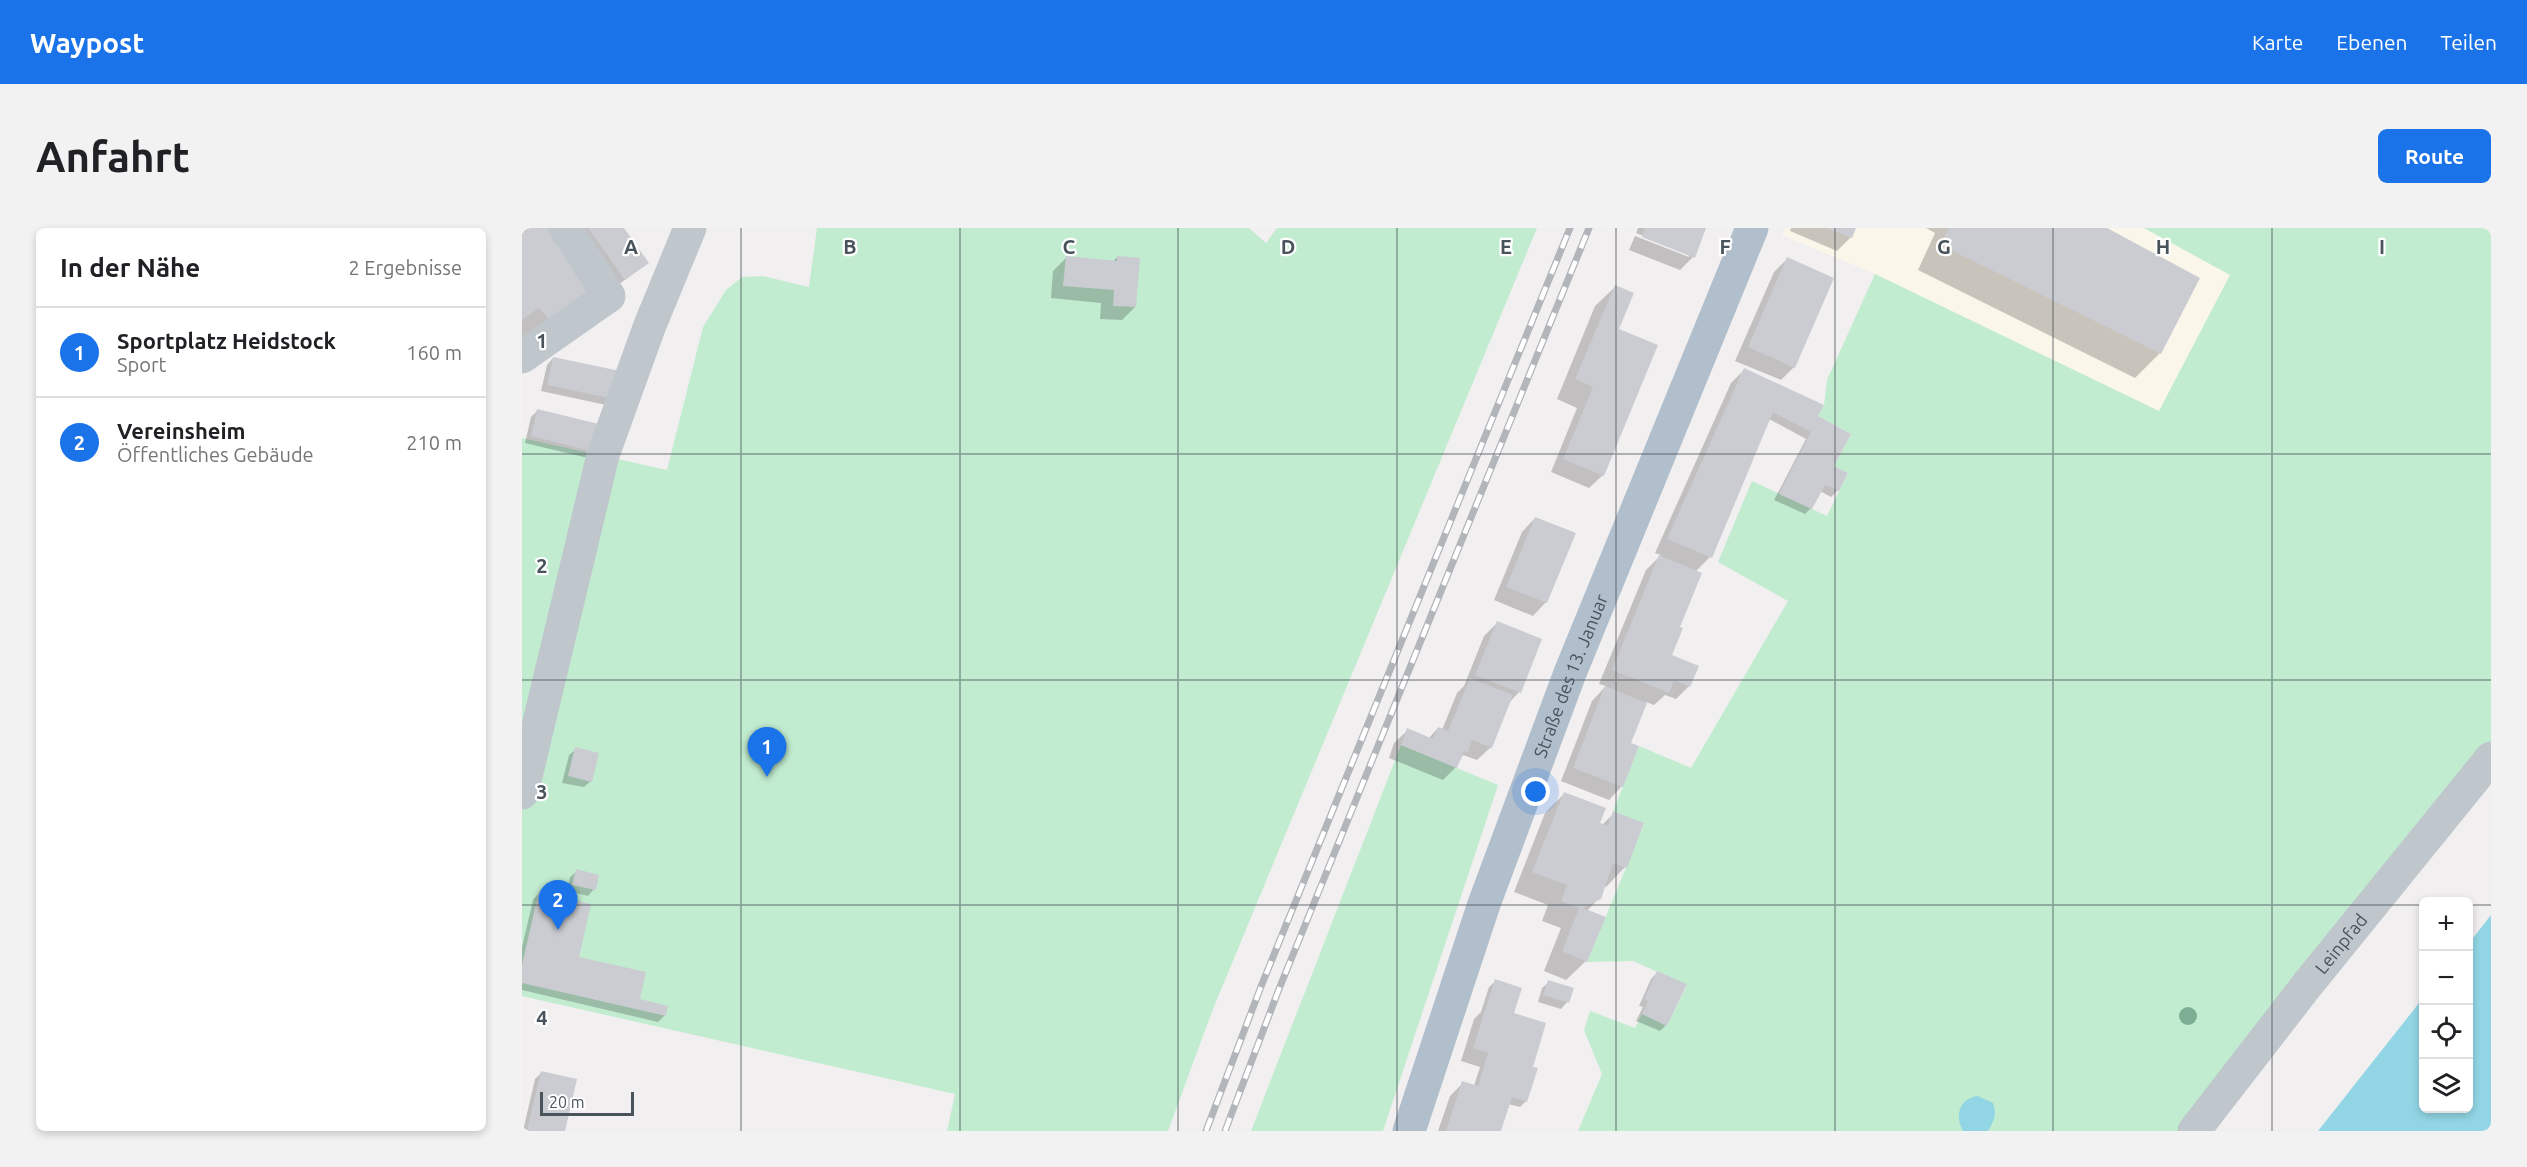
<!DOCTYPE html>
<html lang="de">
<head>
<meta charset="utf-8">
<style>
  :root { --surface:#fff; --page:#f2f2f2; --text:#202124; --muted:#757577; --line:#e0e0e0; --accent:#1a73e8 }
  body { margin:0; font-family:Ubuntu,sans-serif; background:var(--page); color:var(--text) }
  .controls { position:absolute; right:18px; bottom:18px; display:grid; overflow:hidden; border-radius:9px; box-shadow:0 3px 9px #0003 }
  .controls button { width:54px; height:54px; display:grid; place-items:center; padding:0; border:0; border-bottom:2px solid var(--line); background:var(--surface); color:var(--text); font:30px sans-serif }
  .scale { position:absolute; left:18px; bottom:15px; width:94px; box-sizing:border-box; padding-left:6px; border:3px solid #49535b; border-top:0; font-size:16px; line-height:21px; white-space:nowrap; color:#49535b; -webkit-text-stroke:4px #fff; paint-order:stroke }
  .you { position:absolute; left:1014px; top:564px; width:21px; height:21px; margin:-15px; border:4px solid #fff; border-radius:50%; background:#1a73e8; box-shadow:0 0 0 9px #1a73e833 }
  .badge { display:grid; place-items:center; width:39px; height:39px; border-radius:50%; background:var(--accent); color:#fff; font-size:20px; font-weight:700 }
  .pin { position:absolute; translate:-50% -50px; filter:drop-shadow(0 2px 3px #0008) }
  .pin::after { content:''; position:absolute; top:32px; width:21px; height:18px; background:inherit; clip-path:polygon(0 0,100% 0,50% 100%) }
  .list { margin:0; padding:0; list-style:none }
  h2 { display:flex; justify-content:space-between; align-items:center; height:78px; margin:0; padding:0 24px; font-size:26px }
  h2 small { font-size:20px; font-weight:400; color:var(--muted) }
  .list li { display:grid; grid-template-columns:39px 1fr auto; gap:18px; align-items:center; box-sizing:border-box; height:90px; padding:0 24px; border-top:2px solid var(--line) }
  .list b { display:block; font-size:22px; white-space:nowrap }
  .list p { margin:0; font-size:20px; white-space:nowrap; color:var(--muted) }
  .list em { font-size:20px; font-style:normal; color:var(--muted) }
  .icon { flex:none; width:33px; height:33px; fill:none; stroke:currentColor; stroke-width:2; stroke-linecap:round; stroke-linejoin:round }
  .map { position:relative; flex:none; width:1969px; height:903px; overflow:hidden; border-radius:9px }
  header { display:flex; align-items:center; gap:36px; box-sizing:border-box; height:84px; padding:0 30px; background:var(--accent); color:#fff }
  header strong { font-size:28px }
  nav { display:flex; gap:33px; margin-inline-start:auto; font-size:21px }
  .intro { display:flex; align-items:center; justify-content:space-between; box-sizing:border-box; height:144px; padding:0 36px }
  h1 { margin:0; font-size:42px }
  .button { padding:15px 27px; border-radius:9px; background:var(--accent); color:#fff; font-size:21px; font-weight:700 }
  main { display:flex; gap:36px; padding:0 36px }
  aside { flex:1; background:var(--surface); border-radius:9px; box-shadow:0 3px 9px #0003 }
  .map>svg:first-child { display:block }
  .commercial { fill:#fbf6ea }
  .green { fill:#c1ecd0 }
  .water { fill:#92d6e5 }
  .shadow { fill:#0003 }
  .building { fill:#caccd2 }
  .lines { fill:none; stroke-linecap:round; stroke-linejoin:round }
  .minor { stroke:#bfc7cd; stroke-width:33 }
  .major { stroke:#b1bfcc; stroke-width:33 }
  .rail-casing { stroke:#b2b5b9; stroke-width:7 }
  .rail { stroke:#fff; stroke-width:4.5; stroke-dasharray:14; stroke-linecap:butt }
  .tree { fill:#7dae94 }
  .grid { fill:none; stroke:#49535b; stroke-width:1.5; stroke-opacity:0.55 }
  .labels { text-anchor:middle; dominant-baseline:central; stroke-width:4.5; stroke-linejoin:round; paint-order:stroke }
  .street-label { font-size:18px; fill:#49535b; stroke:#fff }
  .grid-label { font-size:20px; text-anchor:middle; font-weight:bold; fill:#49535b; stroke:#fff; stroke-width:4.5; stroke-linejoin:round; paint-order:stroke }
</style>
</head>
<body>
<header>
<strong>Waypost</strong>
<nav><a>Karte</a><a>Ebenen</a><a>Teilen</a></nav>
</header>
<div class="intro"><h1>Anfahrt</h1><a class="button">Route</a></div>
<main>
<aside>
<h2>In der Nähe<small>2 Ergebnisse</small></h2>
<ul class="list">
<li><span class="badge">1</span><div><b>Sportplatz Heidstock</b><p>Sport</p></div><em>160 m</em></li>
<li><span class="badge">2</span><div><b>Vereinsheim</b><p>Öffentliches Gebäude</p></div><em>210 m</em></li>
</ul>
</aside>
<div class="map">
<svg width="1969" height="903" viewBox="0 0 1969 903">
  <rect width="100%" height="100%" fill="#f2eff0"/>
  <path class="commercial" d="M1263 0H1622L1709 47 1637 183 1353 46 1260 7Z"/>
  <path class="green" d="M295 0H727L744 15 755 0H1015L691 781 646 903H425L433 866 0 768V210L145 242 181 99 204 62 220 49 241 48 287 59Z
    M1622 0H1969V518L1659 903H1056L1080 846 1062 802 1068 783 1113 800 1120 786 1145 798 1165 757 1111 733 1065 734 1122 596 1091 583 1117 518 1169 540 1266 373 1196 334 1230 253 1305 288 1326 245 1312 238 1329 206 1296 188 1302 177 1305 152 1353 46 1637 183 1708 47Z
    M879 517 976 557 861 903H729Z"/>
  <path class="water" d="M1969 687V903H1796L1901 770 1902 880H1946L1947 715Z
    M1456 868 1471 875C1475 886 1472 893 1466 903H1441C1432 887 1438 870 1456 868Z"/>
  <path class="shadow" d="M0 0 33 18 65 64 0 114Z
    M56 0H100L125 35 96 57Z
    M1116 0H1183L1171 29 1158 42 1107 22 1113 8 1167 29V26L1114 5Z
    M1269 0H1332L1328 10 1315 23 1268 3Z
    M1404 0H1581L1638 125 1613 150 1396 42 1413 5Z
    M595 29 613 79 600 92 578 91 579 75 529 70 531 43 544 30 591 34Z
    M1265 31 1272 139 1259 152 1213 133 1252 44Z
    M1093 59 1095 102 1081 247 1067 260 1029 244 1055 180 1035 171 1073 78Z
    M31 130 96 144 84 177 19 163 25 137Z
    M1223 141 1299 178 1294 189 1316 262 1309 269 1298 263 1289 280 1283 286 1252 272 1284 211 1247 191 1188 329 1173 344 1156 400 1148 428 1167 458 1154 471 1143 467 1132 477 1124 474 1107 515 1100 558 1087 572 1039 553 1070 473 1084 458 1077 456 1124 342 1139 327 1133 325 1209 155Z
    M15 183 79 199 66 230 3 215 9 189Z
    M1013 290 1024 374 1011 388 972 372 1000 304Z
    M975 395 1018 412 997 464 986 476 969 519 955 532 941 527 934 539 921 552 867 530 872 515 886 502 906 511 916 500 920 502 935 465 942 458 962 408Z
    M54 521 69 553 62 559 40 555 47 527Z
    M1042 566 1076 596 1080 597 1092 585 1103 639 1084 659 1082 658 1077 670 1065 683 1064 733 1044 752 1022 743 1039 700 1020 693 1026 677 992 664 1023 585Z
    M55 643 72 661 66 668 45 663 48 649Z
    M17 665 55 730 116 772 145 779 142 788 136 794 0 762V719L11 672Z
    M1135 745 1144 797 1138 803 1114 793 1121 779 1117 778 1129 751Z
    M974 753 991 784 1009 838 1004 873 998 879 986 876 978 903H916L928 868 941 855 952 858 958 839 939 833 952 791 959 784 967 759Z
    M1027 754 1045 774 1039 781 1016 774 1020 760Z
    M19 845 42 903H1L13 851Z"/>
  <path class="building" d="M0 0H36L43 10 34 17 67 64 27 92 17 80 0 92Z
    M66 0H102L127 35 103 52Z
    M1123 0H1184L1173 30 1120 9Z
    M1305 0H1334L1330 10Z
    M1427 0H1585L1678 50 1639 126 1419 17Z
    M544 28 595 33V28L618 30 614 79 591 78 592 62 541 58Z
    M1265 29 1312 50 1273 140 1226 119Z
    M1093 57 1112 65 1097 101 1136 117 1082 248 1041 231 1071 159 1053 151Z
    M31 129 98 143 92 171 25 157Z
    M1222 140 1302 177 1296 188 1329 206 1312 238 1326 245 1317 263 1303 257 1290 281 1257 266 1289 204 1251 184 1190 330 1145 311Z
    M15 181 81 197 74 224 9 208Z
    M1013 289 1054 305 1025 375 984 359Z
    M1137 327 1180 345 1158 399 1161 400 1150 427 1177 438 1168 459 1152 452 1147 465 1090 442Z
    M975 393 1020 411 999 465 953 447Z
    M948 450 991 467 970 520 950 512 946 524 942 523 935 540 879 517 885 500 911 511 916 499 926 503Z
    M1083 458 1125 475 1109 515 1117 518 1101 559 1051 540Z
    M53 519 77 525 70 554 46 548Z
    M1042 564 1084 580 1078 595 1086 598 1091 583 1122 595 1105 640 1091 635 1079 671 1061 680 1084 689 1065 734 1040 723 1057 680 1039 673 1045 657 1010 644Z
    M54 641 77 647 74 662 50 657Z
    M17 663 69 676 57 729 124 744 118 771 146 778 144 788 0 755V737Z
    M1135 743 1165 756 1145 798 1120 786 1126 773 1122 771Z
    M973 751 1000 760 992 785 1024 795 1011 839 1016 840 1005 874 990 869 979 903H924L940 853 956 858 966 825 951 820Z
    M1026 752 1052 760 1047 775 1021 767Z
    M19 843 55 851 43 903H5Z"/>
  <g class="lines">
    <g class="minor">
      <path d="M0 129 87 68 43 0"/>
      <path d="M0 565 81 227 128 97 168 0"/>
      <path id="s1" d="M1672 903 1785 757 1969 530"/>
    </g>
    <path class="major" id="s2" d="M887 903 962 676 1048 445 1230 0"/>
    <defs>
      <path id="rail" d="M684 903 740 756 1048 0
        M703 903 757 761 1067 0"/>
    </defs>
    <use href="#rail" class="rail-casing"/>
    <use href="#rail" class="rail"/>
  </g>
  <circle class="tree" cx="1666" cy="788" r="9"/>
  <path class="grid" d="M219 0V903M438 0V903M656 0V903M875 0V903M1094 0V903M1313 0V903M1531 0V903M1750 0V903M0 226H1969M0 452H1969M0 677H1902M1946 677H1969"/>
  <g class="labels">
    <g class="street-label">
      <text stroke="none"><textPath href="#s2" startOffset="483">Straße des 13. Januar</textPath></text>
      <text stroke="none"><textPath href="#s1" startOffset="238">Leinpfad</textPath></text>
    </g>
  </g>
  <g class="grid-label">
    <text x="109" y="26">A</text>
    <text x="328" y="26">B</text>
    <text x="547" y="26">C</text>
    <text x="766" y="26">D</text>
    <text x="984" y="26">E</text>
    <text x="1203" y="26">F</text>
    <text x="1422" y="26">G</text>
    <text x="1641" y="26">H</text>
    <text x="1860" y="26">I</text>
    <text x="20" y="120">1</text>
    <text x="20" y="345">2</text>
    <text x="20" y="571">3</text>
    <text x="20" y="797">4</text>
  </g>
</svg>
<div class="controls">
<button>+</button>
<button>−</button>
<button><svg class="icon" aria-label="locate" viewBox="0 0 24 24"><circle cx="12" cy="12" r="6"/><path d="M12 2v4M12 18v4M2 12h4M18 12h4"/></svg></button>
<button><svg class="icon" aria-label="layers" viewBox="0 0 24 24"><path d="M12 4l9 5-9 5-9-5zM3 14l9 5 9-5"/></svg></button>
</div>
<div class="scale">20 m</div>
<div class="you"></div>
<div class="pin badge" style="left:245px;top:549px">1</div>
<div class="pin badge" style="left:36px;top:702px">2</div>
</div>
</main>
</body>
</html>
